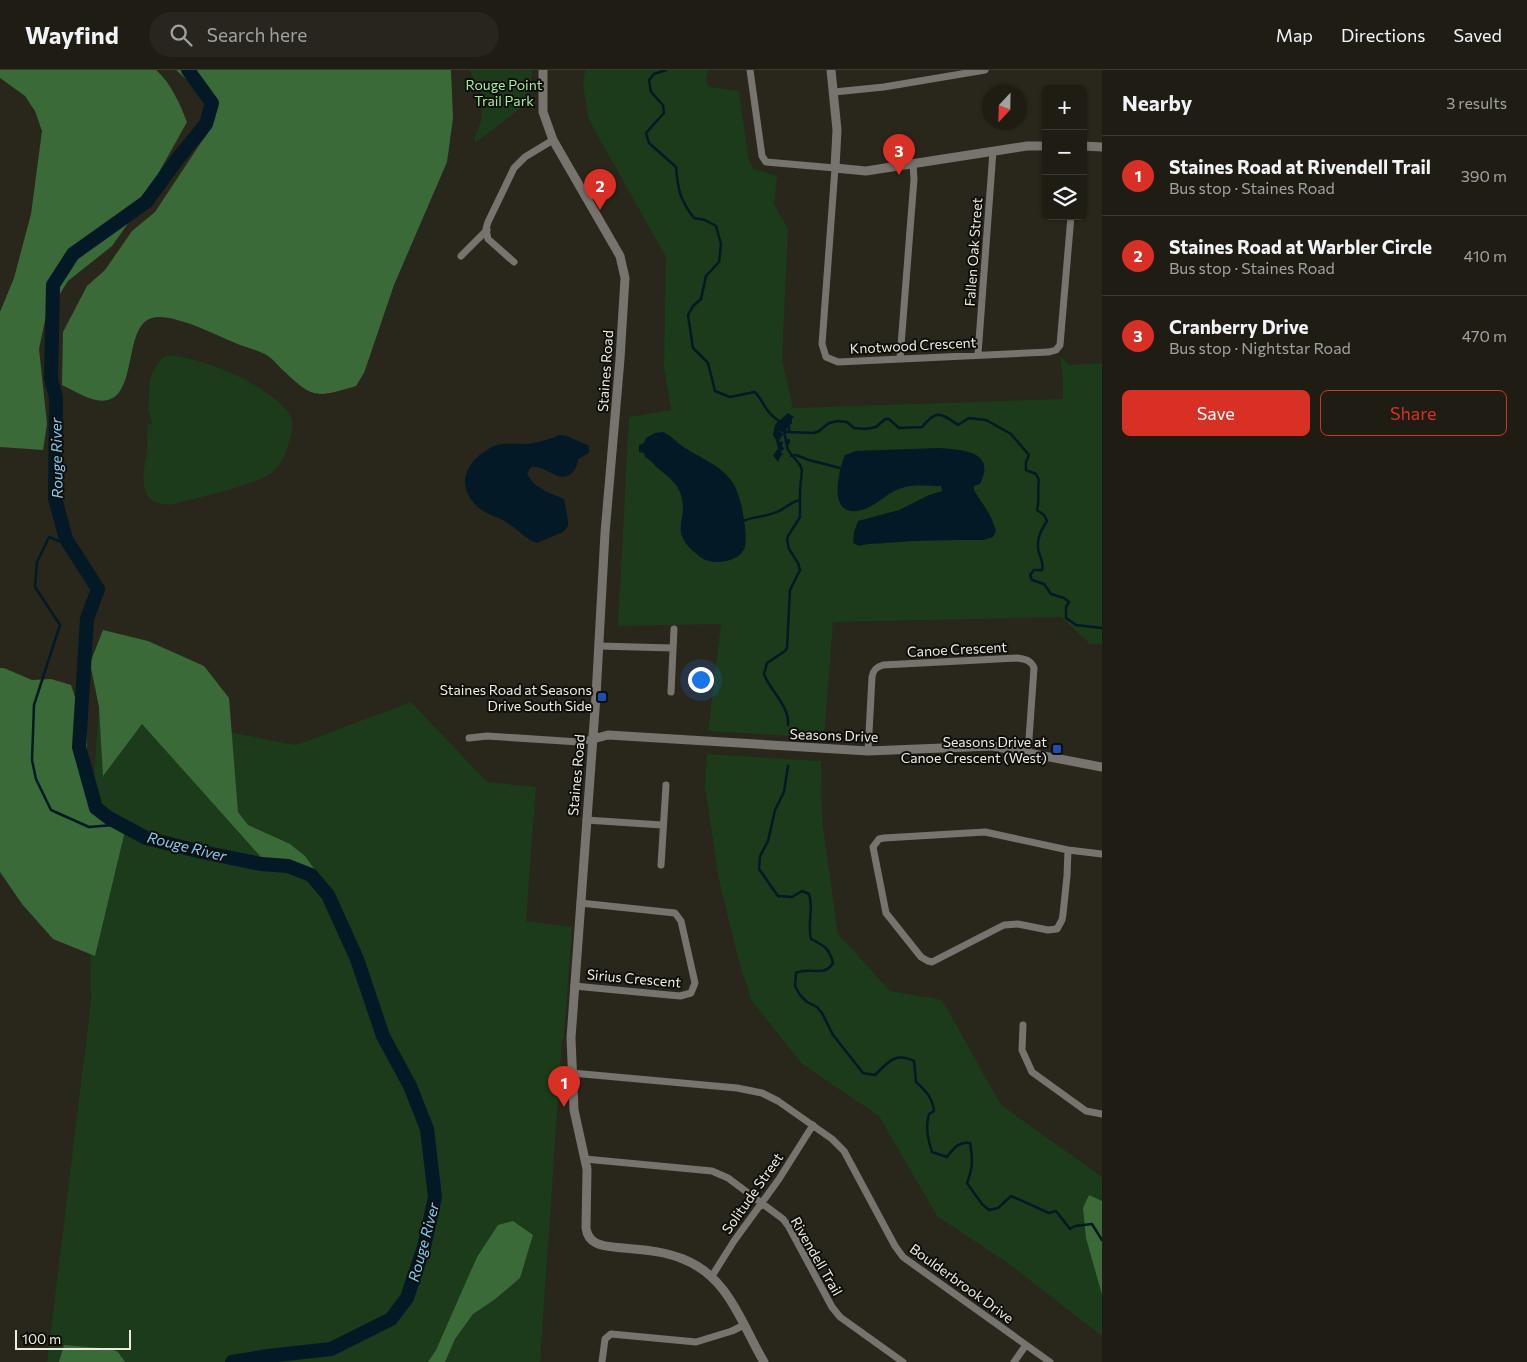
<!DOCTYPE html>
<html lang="en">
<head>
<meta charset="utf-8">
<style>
  :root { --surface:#1f1c14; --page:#27251d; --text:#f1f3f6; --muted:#a1a1a0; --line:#3c3a34; --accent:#d93025 }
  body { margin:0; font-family:Commissioner,sans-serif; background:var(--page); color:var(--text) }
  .controls { position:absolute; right:15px; top:15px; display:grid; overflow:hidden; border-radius:8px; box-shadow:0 1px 4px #0004 }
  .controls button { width:45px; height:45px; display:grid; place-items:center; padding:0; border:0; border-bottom:1px solid var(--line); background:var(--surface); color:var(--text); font:25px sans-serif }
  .compass { position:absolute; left:982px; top:15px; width:45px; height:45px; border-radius:50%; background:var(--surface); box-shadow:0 1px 4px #0004; rotate:202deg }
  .scale { position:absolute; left:15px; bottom:12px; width:116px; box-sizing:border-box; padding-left:5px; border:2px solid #edece4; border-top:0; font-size:14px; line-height:18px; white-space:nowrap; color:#edece4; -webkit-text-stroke:4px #100f0a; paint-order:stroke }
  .you { position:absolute; left:700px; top:609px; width:18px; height:18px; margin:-12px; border:4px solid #fff; border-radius:50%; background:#1a73e8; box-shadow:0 0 0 8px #1a73e833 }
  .badge { display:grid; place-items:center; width:32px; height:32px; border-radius:50%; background:var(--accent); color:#fff; font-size:16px; font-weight:700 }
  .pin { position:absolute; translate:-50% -41px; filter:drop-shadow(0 1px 2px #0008) }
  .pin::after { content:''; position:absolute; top:26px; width:18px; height:15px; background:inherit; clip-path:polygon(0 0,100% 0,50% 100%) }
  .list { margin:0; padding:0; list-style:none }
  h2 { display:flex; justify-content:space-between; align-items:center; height:65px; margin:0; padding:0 20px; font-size:21px }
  h2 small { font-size:16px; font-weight:400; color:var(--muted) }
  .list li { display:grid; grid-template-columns:32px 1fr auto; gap:15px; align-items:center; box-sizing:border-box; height:80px; padding:0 20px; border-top:1px solid var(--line) }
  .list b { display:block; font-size:19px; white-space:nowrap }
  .list p { margin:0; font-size:16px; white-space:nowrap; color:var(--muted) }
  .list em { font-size:16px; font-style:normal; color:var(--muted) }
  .actions { display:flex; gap:10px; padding:15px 20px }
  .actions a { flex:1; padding:11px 0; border:1px solid var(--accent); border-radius:8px; text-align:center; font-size:18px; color:var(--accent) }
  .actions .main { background:var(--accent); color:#fff }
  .icon { flex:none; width:28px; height:28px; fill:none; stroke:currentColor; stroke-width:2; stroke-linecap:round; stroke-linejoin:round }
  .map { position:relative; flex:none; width:1102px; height:1292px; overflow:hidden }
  header { display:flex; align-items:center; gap:30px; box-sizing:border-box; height:70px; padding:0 25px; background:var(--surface); border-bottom:1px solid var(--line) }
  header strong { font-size:24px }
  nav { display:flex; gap:28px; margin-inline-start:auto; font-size:18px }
  .search { width:350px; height:45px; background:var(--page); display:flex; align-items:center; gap:12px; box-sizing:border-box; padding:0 18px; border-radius:28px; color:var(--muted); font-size:19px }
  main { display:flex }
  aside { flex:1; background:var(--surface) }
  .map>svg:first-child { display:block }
  .green { fill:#1b3b1a; fill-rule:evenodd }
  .forest { fill:#3a6a38 }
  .water { fill:#041926 }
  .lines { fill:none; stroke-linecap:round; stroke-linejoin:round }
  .stream { stroke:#041926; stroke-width:2.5 }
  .river { stroke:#041926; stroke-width:14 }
  .minor { stroke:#77736e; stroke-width:7 }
  .tertiary { stroke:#77736e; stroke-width:9 }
  .transit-dot { fill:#1a4fb4; stroke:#100f0a; stroke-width:2 }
  .labels { text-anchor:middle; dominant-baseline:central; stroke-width:4; stroke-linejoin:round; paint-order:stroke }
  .park-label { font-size:14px; fill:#a3ea9f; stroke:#100f0a }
  .street-label { font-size:14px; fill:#edece4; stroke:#100f0a }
  .poi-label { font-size:14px; fill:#edece4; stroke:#100f0a; text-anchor:end }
  .water-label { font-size:15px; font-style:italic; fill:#81caf9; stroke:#100f0a }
</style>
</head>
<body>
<header>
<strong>Wayfind</strong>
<div class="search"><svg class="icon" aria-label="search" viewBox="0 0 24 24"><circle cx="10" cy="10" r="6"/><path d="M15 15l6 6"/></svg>Search here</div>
<nav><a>Map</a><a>Directions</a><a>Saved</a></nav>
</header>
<main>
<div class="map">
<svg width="1102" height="1292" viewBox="0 0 1102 1292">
  <rect width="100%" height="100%" fill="#29261b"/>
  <path class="green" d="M469 0H532L530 31 475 73V66L482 49 481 22Z
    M585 0H708L706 12 710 17 739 21 749 91 754 99 777 106 774 134 788 159 782 290 793 338 1063 329V310L1060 288 1062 287 1068 295 1102 293V574H1090L1061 547 833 552 824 668 708 661 721 554 618 556 629 347 671 340 664 298 666 187 589 50 583 16ZM792 347V350L786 359V375L784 362 782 360 779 361V371L784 379 780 382 783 383 778 391 774 386 778 379 776 370 773 365C775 350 779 348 794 347Z
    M170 285C206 291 239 303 268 324 275 329 283 335 288 342 295 351 292 366 288 375 286 383 282 392 276 399 263 414 191 429 169 435 161 434 153 433 148 426 138 412 147 390 147 375 148 368 147 362 147 355L151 354 152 352 148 340 150 311 152 303 162 288Z
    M411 632 487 712 536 717 526 851 572 857 564 967 562 971 540 1292H47L91 932 89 773 99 637 296 675Z
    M707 684 821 691 822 749 838 864 890 921 942 930 1001 1035 1102 1107V1131L1089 1125 1086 1168 1102 1225V1266L1009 1194 937 1146 879 1046 802 994 752 931 739 892 719 810 705 717Z"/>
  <path class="forest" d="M0 0H156C171 13 180 34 187 52L139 138 112 176 68 211 46 246 39 279 47 354 43 380 0 377V242L14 208 31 144 42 61 35 41 25 26 0 8Z
    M176 0H451L453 48 447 92 394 215 364 303 356 316C318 327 314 330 285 302 279 297 274 290 268 286 260 281 249 278 240 275 218 266 180 246 157 247 122 249 139 322 108 330 94 334 75 321 62 315L63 262 87 216 105 200 132 161 155 142 200 74 208 63 211 54 210 40 200 22Z
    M103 560 148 571 204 596 229 628 238 742 248 755 290 774 305 786 317 803 288 792 261 787 142 654 103 706 99 637 90 593Z
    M0 598H4L32 610 51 609 71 615 86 659 88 703 93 731 102 748 125 761 95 886 53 869 22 834 0 802Z
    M1089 1125 1102 1131V1225L1086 1168 1083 1138Z
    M513 1151 533 1165 520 1208 494 1230 473 1244 455 1269 445 1292H428L436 1280 477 1187 498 1155Z
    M64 1275 112 1279 118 1282 125 1292H59Z"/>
  <path class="water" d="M788 343 794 347V348H792V353L786 359 787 362 785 365 787 369H790V373L786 376 784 362 779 361 783 364 779 371 783 372 782 377 785 378 780 382 784 385H781L778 392 773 385 778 379 776 370 773 365 775 355Z
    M663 362C672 366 677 373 685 378 702 389 721 395 733 413 741 425 748 463 745 477 741 490 721 494 709 491 703 490 698 485 693 481 669 459 689 449 681 425 677 412 668 407 659 399 654 395 650 389 645 387L644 383 639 382V375L644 373 646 368 655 363Z
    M560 365 567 366 589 376V383L578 389C578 394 576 399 572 403 558 415 546 394 531 397L527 404C534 418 549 423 564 429L568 450V456L563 462 537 473C525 469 519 460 509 454 500 447 487 445 479 438 453 415 467 390 492 377 503 372 515 374 527 374 537 373 550 369 560 365Z
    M939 378C961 380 997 380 980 414L974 416V420C983 435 991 443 996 461L993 467 984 470C951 470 919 470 886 473 877 474 868 473 859 476L853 473 854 462 858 451 899 440 929 425 942 421 941 416C929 416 913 414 902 418 888 422 878 434 865 439 827 452 837 405 845 385L856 381Z"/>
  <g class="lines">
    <path class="stream" d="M666 0 654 4 649 10 651 22 663 35 664 43 646 63 649 73 676 97C678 120 680 130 694 148L705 150 716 156 721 174 719 192 706 206 701 229 693 236 688 245 693 278 708 293 715 321 730 327 755 322C765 333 764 341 779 351L778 353
      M789 357V362
      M784 362 788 380 800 395 802 400 800 420V447L788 466 787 470 789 479 798 493 800 500 790 520 787 578 785 581 767 593 764 604C770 621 790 636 788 655
      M786 362 814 363 819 361 829 353 838 351 847 352 854 358 865 359 876 357 885 349H889L899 358 922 357C937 339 941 343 958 355L969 348 986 350 1011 364 1029 385 1026 392V400L1036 404 1039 410C1037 421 1040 429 1037 440L1044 445 1047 451C1042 459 1037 467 1038 477 1038 485 1045 493 1042 500H1034L1030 505 1032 510 1044 514 1051 524 1064 528 1069 532 1066 537V548L1076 555 1102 558
      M791 386 796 385 809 390 840 398
      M743 451C755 446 767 447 779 441 786 438 792 431 800 430
      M59 471 49 467 37 492 35 517 60 555 34 635 32 690 36 709 51 740 89 757 113 755
      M788 696 784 722 775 740 768 771 760 786 759 799 778 826 792 827 802 821 809 824C814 839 807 853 811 869 825 876 829 878 833 893 824 908 809 896 796 903L795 916 800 925 807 932 817 937 822 943 833 965 863 1003 875 1005C888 992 895 982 914 991L916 1012C925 1020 933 1028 934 1041L929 1044C925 1057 928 1069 932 1082L947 1087C954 1078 959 1071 970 1073 973 1090 973 1097 967 1113L982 1134 989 1140 998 1138 1011 1126 1049 1143 1056 1141 1070 1159 1075 1156 1092 1154 1102 1170"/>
    <path class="river" d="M188 0 212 33 206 54 179 87 146 132 73 184 53 215 51 309 56 327 55 428 66 469 98 519 87 549 79 677 96 738 109 748 146 768 202 782 261 794 288 796 311 805 328 825 357 889 383 966 410 1016 427 1059 435 1127 424 1177 407 1228 391 1249 331 1279 268 1286 232 1292"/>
    <path class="minor" d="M750 0 762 86 766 92 835 98 822 274 826 287 838 292 1049 282 1056 280 1060 275 1071 146
      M834 22 884 17 985 0
      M461 186 487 160
      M514 192 488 169 486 159 488 152 514 98 525 87 553 70
      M978 284 993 81
      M900 288 914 109 913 94
      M599 576 673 578
      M671 622 674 559
      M469 668 487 666 579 672 593 669
      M868 681 872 607C873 600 876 597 883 595L1017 588C1025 589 1031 590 1034 598L1028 683
      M586 750 662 755
      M1068 780 1067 806 1063 844 1062 850 1057 859 1048 860 1018 854 1004 855 932 892 928 891 921 887 886 843 873 777 879 769 884 768 985 762 1068 780 1102 784
      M661 795 666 715
      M574 916 680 926 691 923 695 913 681 851 675 843 580 833
      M1023 955 1022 980 1032 1002 1086 1041 1102 1044
      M572 1003 737 1018 762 1023 778 1031 832 1069 844 1081 895 1176 903 1187 1050 1292
      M585 1089 712 1101 728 1108 783 1149 789 1157 832 1237 840 1247 903 1292
      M712 1206 734 1171 779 1109 813 1055
      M602 1292 605 1269 611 1264 696 1272 732 1261 744 1255
      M1014 1292 1026 1275"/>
    <path class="tertiary" d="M543 0V42L553 70 620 186 625 208 620 289 605 463 596 626 571 968 574 1040 587 1099 586 1158C587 1165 590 1170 596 1173 604 1177 614 1177 623 1178 643 1180 664 1181 683 1189 729 1207 741 1253 764 1292
      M831 0 837 60 835 98 866 101 1027 76H1046
      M1083 76 1102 77
      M593 669 608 665 868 681 992 676 1102 697"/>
  </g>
  <g class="transit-dot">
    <rect x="597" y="622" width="10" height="10" rx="2.5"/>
    <rect x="1052" y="674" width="10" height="10" rx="2.5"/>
  </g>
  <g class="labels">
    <g class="park-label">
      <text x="504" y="14">Rouge Point<tspan x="504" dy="16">Trail Park</tspan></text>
    </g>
    <g class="street-label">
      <text transform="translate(973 182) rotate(-86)">Fallen Oak Street</text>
      <text transform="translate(913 275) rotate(-3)">Knotwood Crescent</text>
      <text transform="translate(605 301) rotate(-86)">Staines Road</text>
      <text transform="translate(957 579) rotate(-3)">Canoe Crescent</text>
      <text transform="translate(834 665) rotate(2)">Seasons Drive</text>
      <text transform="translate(576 705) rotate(-85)">Staines Road</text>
      <text transform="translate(634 908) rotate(5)">Sirius Crescent</text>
      <text transform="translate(752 1123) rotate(-55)">Solitude Street</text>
      <text transform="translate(817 1186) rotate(60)">Rivendell Trail</text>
      <text transform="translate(962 1213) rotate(36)">Boulderbrook Drive</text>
    </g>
    <g class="poi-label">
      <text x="592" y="619">Staines Road at Seasons<tspan x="592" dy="16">Drive South Side</tspan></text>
      <text x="1047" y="671">Seasons Drive at<tspan x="1047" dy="16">Canoe Crescent (West)</tspan></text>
    </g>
    <g class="water-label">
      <text transform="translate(56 388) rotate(-91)">Rouge River</text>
      <text transform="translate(187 776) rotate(14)">Rouge River</text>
      <text transform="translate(423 1172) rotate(-75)">Rouge River</text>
    </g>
  </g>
</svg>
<div class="controls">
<button>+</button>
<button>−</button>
<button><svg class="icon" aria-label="layers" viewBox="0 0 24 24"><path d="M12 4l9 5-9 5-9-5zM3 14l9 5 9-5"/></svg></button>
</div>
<svg class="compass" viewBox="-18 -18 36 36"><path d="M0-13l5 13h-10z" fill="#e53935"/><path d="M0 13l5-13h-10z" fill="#a1a1a0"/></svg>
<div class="scale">100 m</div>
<div class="you"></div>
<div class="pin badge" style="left:564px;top:1037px">1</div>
<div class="pin badge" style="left:600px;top:140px">2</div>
<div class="pin badge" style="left:899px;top:105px">3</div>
</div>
<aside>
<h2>Nearby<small>3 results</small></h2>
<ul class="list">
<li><span class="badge">1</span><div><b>Staines Road at Rivendell Trail</b><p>Bus stop · Staines Road</p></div><em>390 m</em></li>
<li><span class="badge">2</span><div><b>Staines Road at Warbler Circle</b><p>Bus stop · Staines Road</p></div><em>410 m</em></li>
<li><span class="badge">3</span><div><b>Cranberry Drive</b><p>Bus stop · Nightstar Road</p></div><em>470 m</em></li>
</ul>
<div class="actions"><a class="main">Save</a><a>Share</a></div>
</aside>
</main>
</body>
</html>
